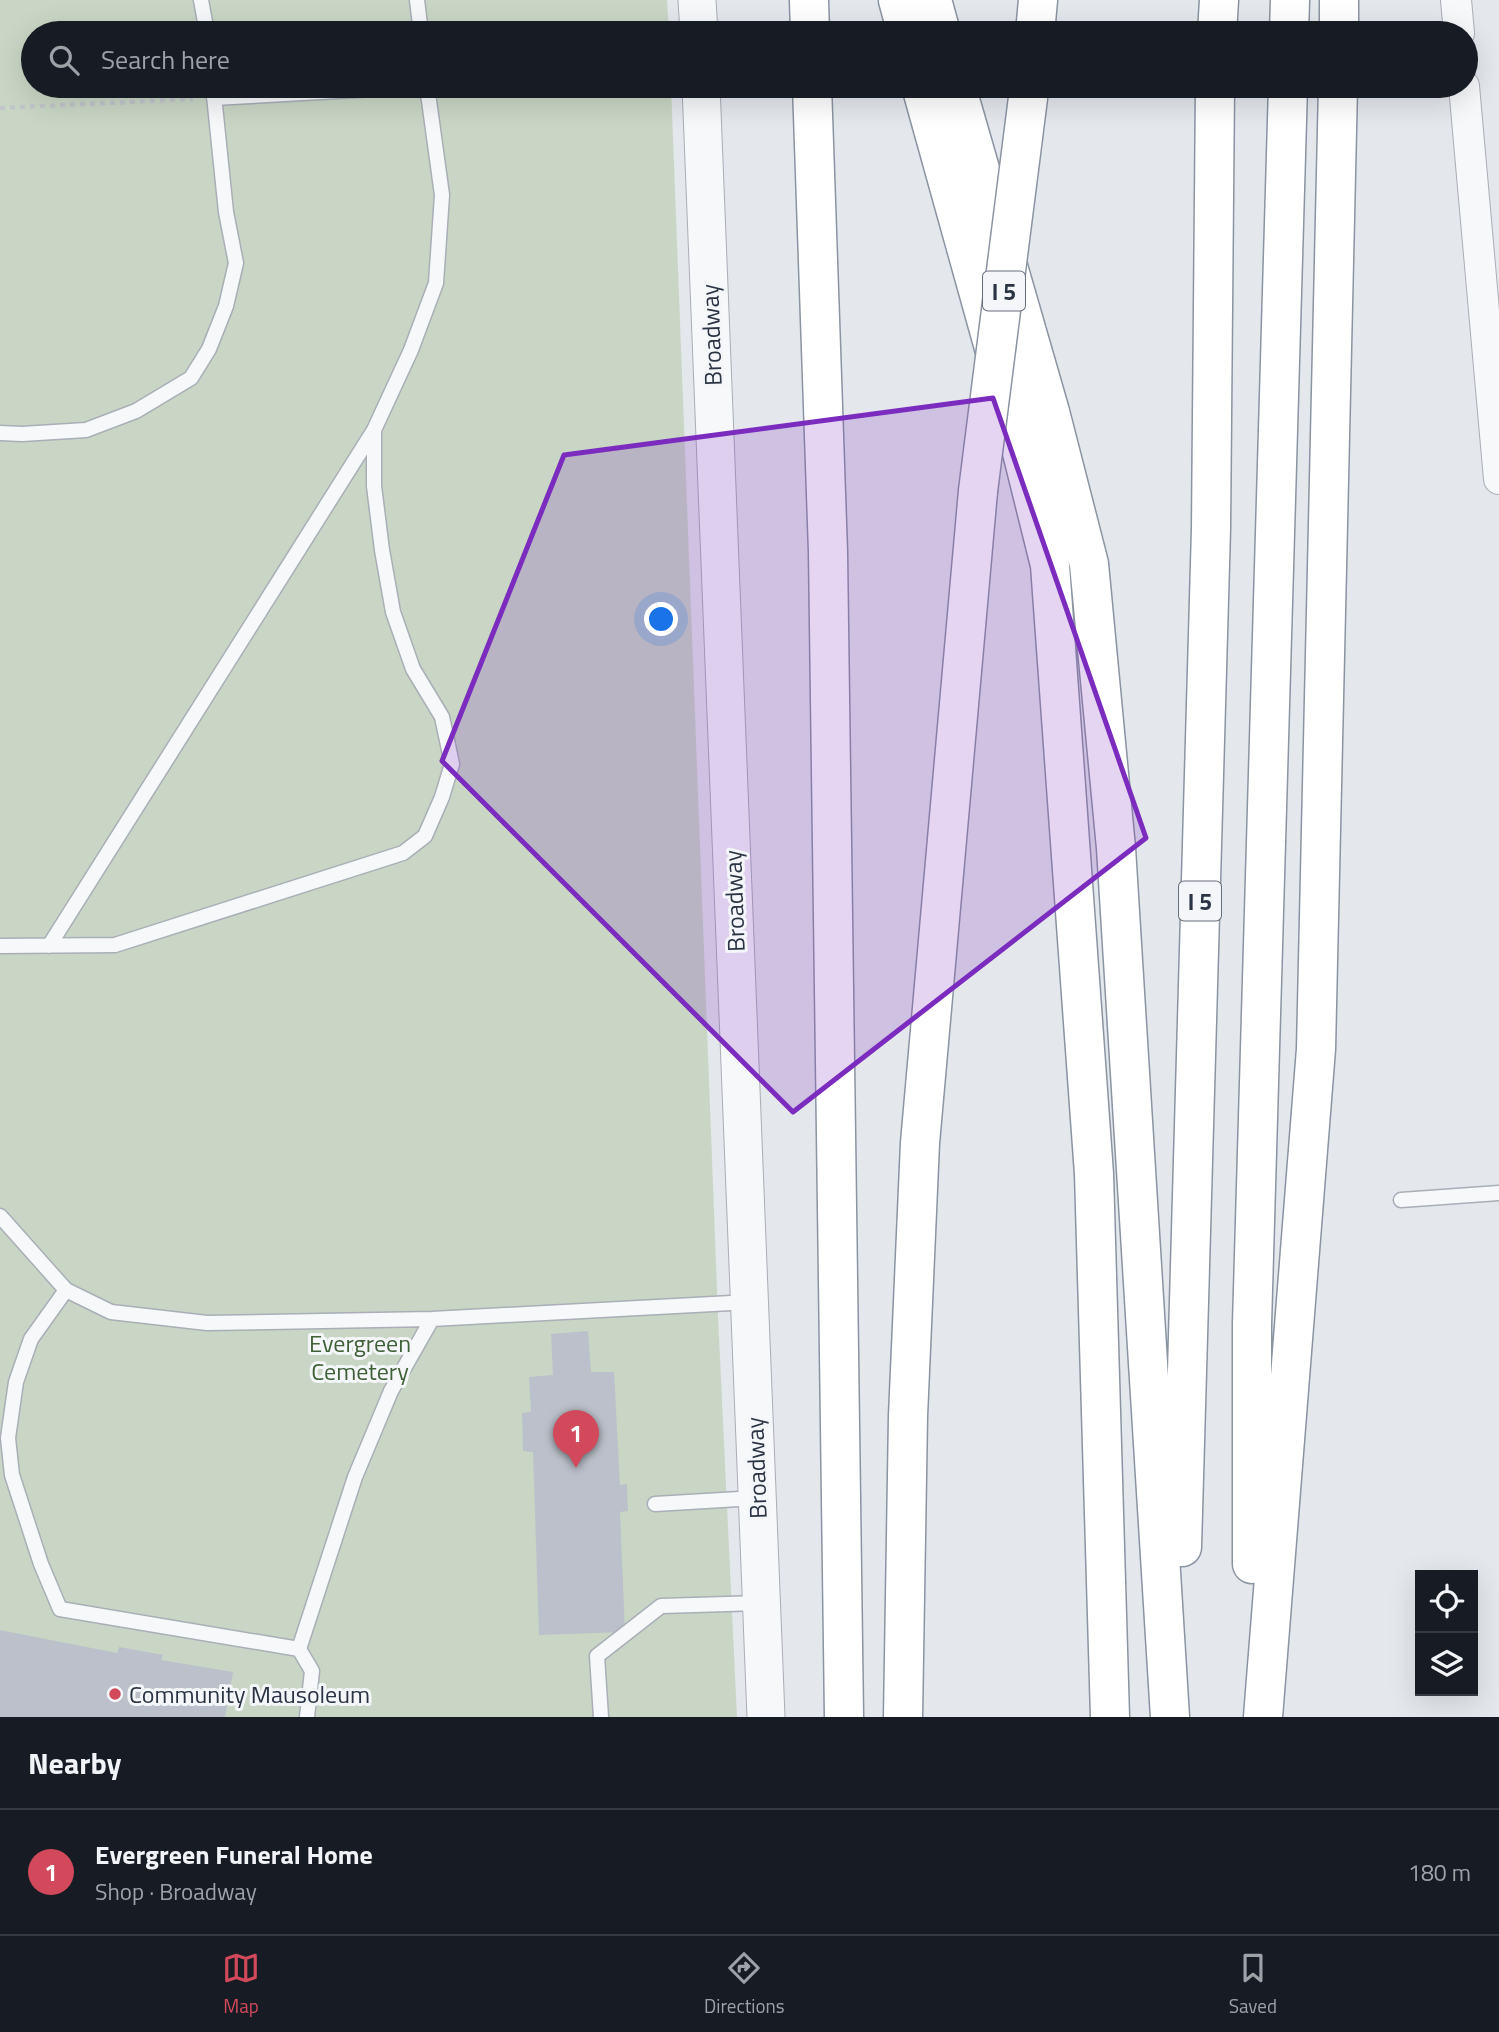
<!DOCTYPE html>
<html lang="en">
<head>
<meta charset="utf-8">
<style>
  :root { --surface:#171b24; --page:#20242c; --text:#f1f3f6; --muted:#9ea1a6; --line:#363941; --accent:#d1495b }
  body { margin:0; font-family:"Titillium Web",sans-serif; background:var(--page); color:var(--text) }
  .controls { position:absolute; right:21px; bottom:21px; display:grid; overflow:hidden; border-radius:0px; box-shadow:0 7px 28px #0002 }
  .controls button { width:63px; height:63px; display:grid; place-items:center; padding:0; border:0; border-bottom:2px solid var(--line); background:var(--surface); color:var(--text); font:35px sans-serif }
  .you { position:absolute; left:662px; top:620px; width:24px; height:24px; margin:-18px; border:5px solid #fff; border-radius:50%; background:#1a73e8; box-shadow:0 0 0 10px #1a73e833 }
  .badge { display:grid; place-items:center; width:46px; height:46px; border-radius:50%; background:var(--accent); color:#fff; font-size:23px; font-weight:700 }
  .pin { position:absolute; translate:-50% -58px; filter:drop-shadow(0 2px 4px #0008) }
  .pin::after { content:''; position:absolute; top:37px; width:24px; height:21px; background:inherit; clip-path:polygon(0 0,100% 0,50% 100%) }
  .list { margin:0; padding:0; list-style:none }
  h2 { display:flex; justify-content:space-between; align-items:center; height:91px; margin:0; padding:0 28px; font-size:30px }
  h2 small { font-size:23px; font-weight:400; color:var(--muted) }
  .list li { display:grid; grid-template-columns:46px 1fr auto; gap:21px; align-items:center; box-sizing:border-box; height:126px; padding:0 28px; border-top:2px solid var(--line) }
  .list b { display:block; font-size:26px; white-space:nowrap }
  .list p { margin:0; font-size:23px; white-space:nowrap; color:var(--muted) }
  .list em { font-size:23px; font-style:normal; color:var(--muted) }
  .icon { flex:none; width:38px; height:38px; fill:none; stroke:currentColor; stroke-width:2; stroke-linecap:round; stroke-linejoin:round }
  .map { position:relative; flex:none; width:1499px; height:1717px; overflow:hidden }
  .search { position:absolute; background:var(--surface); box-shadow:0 7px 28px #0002; left:21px; right:21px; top:21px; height:77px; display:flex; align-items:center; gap:18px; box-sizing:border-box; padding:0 24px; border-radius:38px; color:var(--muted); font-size:26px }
  .sheet { height:217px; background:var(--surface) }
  nav { display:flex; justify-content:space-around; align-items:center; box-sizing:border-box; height:98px; border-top:2px solid var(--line); background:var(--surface); font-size:19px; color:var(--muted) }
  nav a { display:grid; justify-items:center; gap:4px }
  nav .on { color:var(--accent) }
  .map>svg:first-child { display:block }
  .green { fill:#c9d6c5 }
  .building { fill:#bbc0ca }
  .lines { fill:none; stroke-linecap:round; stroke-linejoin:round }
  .service-casing { stroke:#a9aeb7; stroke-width:17 }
  .minor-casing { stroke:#a9aeb7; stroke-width:32 }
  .tertiary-casing { stroke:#a9aeb7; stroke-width:39 }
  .motorway-casing { stroke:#8b94a3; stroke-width:41 }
  .path { stroke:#c2c5cb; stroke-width:4.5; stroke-dasharray:5 5; stroke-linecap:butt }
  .service { stroke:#f7f8fa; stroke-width:14 }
  .minor { stroke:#f7f8fa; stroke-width:30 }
  .tertiary { stroke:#f7f8fa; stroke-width:37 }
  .motorway { stroke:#fff; stroke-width:38 }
  .motorway-bridge-casing { stroke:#8b94a3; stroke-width:41; stroke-linecap:butt }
  .motorway-bridge { stroke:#fff; stroke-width:38 }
  .marked { fill:#7b2cbf; fill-opacity:0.2; stroke:#7b2cbf; stroke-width:5; stroke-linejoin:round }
  .poi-dot { fill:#d1495b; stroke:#f4f6f9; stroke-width:2.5 }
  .labels { text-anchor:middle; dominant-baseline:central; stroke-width:6; stroke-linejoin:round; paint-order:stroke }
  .shield { fill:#f4f6f9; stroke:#676e7b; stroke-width:2 }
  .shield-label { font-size:23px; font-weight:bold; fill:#2b3445 }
  .street-label { font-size:24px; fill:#2b3445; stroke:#f4f6f9 }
  .park-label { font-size:24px; fill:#3f6138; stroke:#f4f6f9 }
  .poi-label { font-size:24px; fill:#2b3445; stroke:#f4f6f9; text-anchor:start }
</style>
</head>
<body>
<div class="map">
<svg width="1499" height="1717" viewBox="0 0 1499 1717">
  <rect width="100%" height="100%" fill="#e4e7ec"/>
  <path class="green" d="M0 0H667L669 33H33V86H671L718 1316 737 1717H0Z"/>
  <path class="building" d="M588 1331 591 1372H614L620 1485 627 1484 628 1511 620 1512 625 1632 539 1635 533 1452 523 1451 522 1413 531 1412 529 1377 553 1375 551 1334Z
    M0 1630 117 1653 119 1647 163 1655 161 1660 233 1672 225 1717H0Z"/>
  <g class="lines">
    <defs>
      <path id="service" d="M201 0 207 33
        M417 0 421 33
        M214 98 427 86
        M0 433 22 434 86 430 136 411 191 378 209 349 226 306 236 263 226 212 213 86
        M0 946 115 945 403 853 425 836 442 797 452 764 442 717 413 669 393 612 382 550 374 486V430
        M49 946 374 430 411 350 436 283 442 195 427 86
        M1401 1200 1499 1193
        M0 1216 66 1290 111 1312 207 1323 432 1319 750 1302
        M66 1290 31 1339 16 1382 8 1438 12 1475 41 1564 60 1609 299 1649 312 1671 307 1717
        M655 1504 756 1498
        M299 1649 355 1477 391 1391 432 1319
        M601 1717 597 1656 661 1606 760 1603"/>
      <path id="minor" d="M1456 0 1459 33
        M1464 86 1499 479"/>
      <path id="tertiary" d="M697 0 699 33
        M701 86 766 1717"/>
      <path id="motorway" d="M809 0 810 33
        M898 0 907 33
        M932 0 941 33
        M1035 33 1038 0
        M1217 33 1219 0
        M1289 33 1290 0
        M1339 33V0
        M812 86 828 552 844 1717
        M921 86 1013 416 1050 565 1094 1174 1110 1717
        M956 86 1050 412 1089 564 1116 848 1170 1717
        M1182 1547 1211 529 1215 86
        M1252 1564V1324L1288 86
        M903 1717 908 1416 920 1143 978 491
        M1263 1717 1316 1049 1338 86"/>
    </defs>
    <use href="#service" class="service-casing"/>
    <use href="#minor" class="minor-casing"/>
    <use href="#tertiary" class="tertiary-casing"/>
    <use href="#motorway" class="motorway-casing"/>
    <path class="path" d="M0 108 193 99"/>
    <use href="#service" class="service"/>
    <use href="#minor" class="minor"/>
    <use href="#tertiary" class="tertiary"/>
    <use href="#motorway" class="motorway"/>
    <defs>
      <path id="motorway-bridge" d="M978 491 1029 90"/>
    </defs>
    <use href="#motorway-bridge" class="motorway-bridge-casing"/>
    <use href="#motorway-bridge" class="motorway-bridge"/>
  </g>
  <path class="marked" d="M993 398 1146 838 793 1112 442 761 564 455Z"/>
  <circle class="poi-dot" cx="115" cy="1694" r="7"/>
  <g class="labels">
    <g class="shield">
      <rect x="983" y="271.5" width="42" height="39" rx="5"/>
      <rect x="1179" y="881.5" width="42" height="39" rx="5"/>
    </g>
    <g class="shield-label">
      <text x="1004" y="291">I 5</text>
      <text x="1200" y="901">I 5</text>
    </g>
    <g class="street-label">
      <text transform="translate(711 335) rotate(-92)">Broadway</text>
      <text transform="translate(734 901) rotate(-92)">Broadway</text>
      <text transform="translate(756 1468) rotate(-92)">Broadway</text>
    </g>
    <g class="park-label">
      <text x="360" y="1343">Evergreen<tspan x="360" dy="28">Cemetery</tspan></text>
    </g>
    <g class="poi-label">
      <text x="129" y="1694">Community Mausoleum</text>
    </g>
  </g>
</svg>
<div class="controls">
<button><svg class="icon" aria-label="locate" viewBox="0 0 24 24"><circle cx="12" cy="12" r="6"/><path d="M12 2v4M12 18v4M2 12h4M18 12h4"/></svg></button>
<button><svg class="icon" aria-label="layers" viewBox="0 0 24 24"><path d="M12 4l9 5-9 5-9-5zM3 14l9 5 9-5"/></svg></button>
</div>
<div class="you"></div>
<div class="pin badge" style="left:576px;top:1468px">1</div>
<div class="search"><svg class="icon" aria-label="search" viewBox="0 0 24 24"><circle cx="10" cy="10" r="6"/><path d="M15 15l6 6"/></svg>Search here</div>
</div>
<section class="sheet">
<h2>Nearby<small></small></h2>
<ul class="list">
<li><span class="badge">1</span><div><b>Evergreen Funeral Home</b><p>Shop · Broadway</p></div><em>180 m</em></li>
</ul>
</section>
<nav>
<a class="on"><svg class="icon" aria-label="map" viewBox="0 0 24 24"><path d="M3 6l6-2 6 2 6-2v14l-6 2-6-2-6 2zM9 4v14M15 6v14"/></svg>Map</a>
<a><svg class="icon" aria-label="directions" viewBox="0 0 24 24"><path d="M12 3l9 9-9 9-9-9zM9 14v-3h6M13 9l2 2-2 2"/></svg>Directions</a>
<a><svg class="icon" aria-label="saved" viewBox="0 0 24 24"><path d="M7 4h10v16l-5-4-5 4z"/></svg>Saved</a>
</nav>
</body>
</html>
